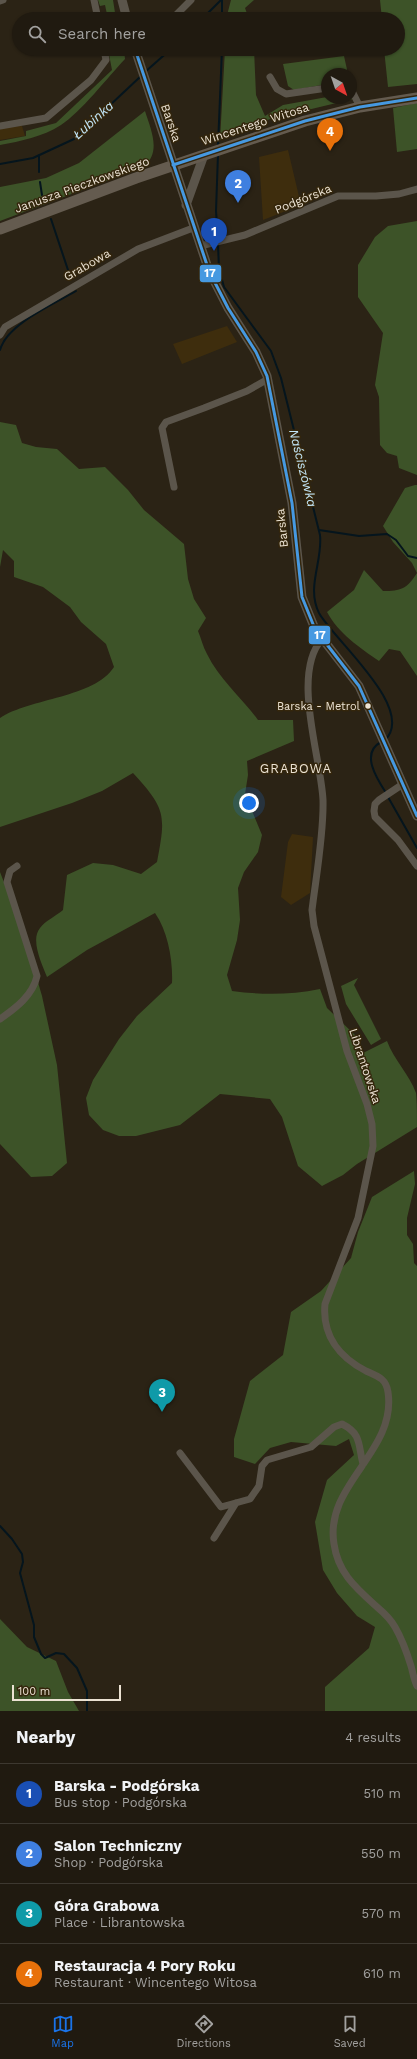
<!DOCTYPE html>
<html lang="en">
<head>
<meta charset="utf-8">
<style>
  :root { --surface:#201a10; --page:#282319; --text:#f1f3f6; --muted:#a2a19f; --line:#3d3830; --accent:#1a73e8 }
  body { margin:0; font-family:"Work Sans",sans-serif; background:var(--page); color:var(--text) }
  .compass { position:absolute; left:321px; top:68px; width:36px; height:36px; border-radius:50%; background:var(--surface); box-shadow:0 1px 3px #0004; rotate:140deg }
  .scale { position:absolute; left:12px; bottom:10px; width:109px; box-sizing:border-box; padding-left:4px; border:2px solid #ebe2d3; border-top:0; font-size:11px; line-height:14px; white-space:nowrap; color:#ebe2d3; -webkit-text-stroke:3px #34260c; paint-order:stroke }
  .you { position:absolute; left:249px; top:803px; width:14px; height:14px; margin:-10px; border:3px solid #fff; border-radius:50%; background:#1a73e8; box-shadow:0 0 0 6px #1a73e833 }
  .badge { display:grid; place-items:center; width:26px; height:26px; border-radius:50%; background:var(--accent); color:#fff; font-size:13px; font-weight:700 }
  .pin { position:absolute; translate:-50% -33px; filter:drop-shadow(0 1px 2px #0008) }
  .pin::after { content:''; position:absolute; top:21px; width:14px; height:12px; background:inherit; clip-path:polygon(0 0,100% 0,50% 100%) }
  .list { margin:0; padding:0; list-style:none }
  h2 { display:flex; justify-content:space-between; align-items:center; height:52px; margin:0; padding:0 16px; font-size:17px }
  h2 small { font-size:13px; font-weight:400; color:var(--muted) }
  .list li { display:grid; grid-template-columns:26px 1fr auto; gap:12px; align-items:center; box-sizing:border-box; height:60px; padding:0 16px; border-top:1px solid var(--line) }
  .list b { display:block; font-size:15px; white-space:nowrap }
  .list p { margin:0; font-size:13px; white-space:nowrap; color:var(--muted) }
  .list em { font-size:13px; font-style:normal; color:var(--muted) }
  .icon { flex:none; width:22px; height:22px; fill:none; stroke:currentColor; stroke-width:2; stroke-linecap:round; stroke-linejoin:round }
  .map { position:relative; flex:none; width:417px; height:1711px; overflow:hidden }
  .search { position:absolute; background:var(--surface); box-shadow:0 1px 3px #0004; left:12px; right:12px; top:12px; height:44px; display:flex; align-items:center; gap:10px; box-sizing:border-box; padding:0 14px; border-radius:22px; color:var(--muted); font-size:15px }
  .sheet { height:292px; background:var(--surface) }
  nav { display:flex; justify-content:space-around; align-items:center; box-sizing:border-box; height:56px; border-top:1px solid var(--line); background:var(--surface); font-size:11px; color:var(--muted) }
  nav a { display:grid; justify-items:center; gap:2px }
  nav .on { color:var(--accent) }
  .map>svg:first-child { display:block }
  .built { fill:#3e2d0d }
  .green { fill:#3d5328 }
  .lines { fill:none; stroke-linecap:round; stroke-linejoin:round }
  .stream { stroke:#05151d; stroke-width:2 }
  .minor { stroke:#5b554b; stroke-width:7 }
  .tertiary { stroke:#5b554b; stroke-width:9 }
  .primary { stroke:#645b4f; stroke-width:11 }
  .bus-1-casing { stroke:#34260c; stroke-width:6 }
  .bus-1 { stroke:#4699e1; stroke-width:3 }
  .bus-dot { fill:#ebe2d3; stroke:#34260c; stroke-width:1.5 }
  .labels { text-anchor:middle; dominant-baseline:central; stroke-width:3; stroke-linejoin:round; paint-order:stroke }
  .bus-label { font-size:11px; fill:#ebe2d3; stroke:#34260c; text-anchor:end }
  .street-label { font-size:12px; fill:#ebe2d3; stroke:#34260c }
  .water-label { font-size:13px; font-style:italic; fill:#c3e7fa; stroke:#34260c }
  .neighbourhood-label { font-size:13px; letter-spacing:1px; fill:#ebe2d3; stroke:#34260c }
  .line-badge { stroke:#34260c; stroke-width:1.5 }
  .badge-label { font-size:11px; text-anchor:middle; font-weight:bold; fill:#fff }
</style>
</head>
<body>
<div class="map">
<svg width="417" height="1711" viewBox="0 0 417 1711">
  <rect width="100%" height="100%" fill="#2b2315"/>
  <path class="built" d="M22 126 25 136 0 140V127Z
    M288 150 301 205 263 220 259 157Z
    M227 326 237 342 182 364 173 344Z
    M292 834 313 837 310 893 291 905 281 897 288 842Z"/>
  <path class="green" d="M98 0H113L116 19H108L105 5 100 6Z
    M231 0H254L245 8 249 19H226Z
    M380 0H417V84L388 87 384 49H398V19H382Z
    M108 49H124L125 59C108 77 81 112 61 125 42 137 21 141 0 145V141L26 136V131L56 123 112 70Z
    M225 49H254L256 95 265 116 283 105 327 97 351 98V94L353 99 270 119 220 140Z
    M344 56 348 74H327V84L294 90 288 86 283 64Z
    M417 103V149L397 152 393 108Z
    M145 111C151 130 162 153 143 167L0 221V187L46 178 79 163Z
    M417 221V475L399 468 397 456 387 453 380 445 379 397 375 385 383 333 358 297V265L375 237 388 226Z
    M0 422 16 425 22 443 36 447 57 449 79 469 105 467 128 490 144 510 184 544 188 579 194 599 206 618 198 631C201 638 203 647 207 654 219 679 242 698 258 720H293L294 741 247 761 248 775 245 794 262 835 258 852 244 872 238 888 240 920 237 940 227 975 232 991C262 995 290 995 320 989L327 1008 356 1036 357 1056 387 1041C394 1060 409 1074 416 1093 417 1102 417 1117 417 1127L357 1164 343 1175 322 1186 298 1166 282 1117 270 1099 220 1094 180 1125 136 1136H119L103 1130 89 1115 86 1098 93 1080 119 1039 137 1016 172 983C173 960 168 932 155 913L87 950 47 977C42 964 30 940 40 928 45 921 56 916 63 910L67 875 93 863 113 865 141 874 157 862C166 815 166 809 133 773L102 791 72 803 0 827V718C30 698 94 698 114 667L106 644 81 622 70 607 43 587 14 577V561L3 550 0 567Z
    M415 485H417V573L412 563 393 542 383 526 405 488Z
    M364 570 383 591C401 591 407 589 417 573V676L400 651 389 649 379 661C360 648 338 633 327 612L354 590Z
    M0 872 24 934 42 996 57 1065 67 1163 52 1176 31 1177 0 1144Z
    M358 978 354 985 381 1039 371 1045 346 1004 341 986Z
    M414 1171 415 1184 407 1218V1235L413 1244 414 1263 417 1266V1711H325V1687L369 1648 375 1627 357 1616 337 1593 323 1570 315 1522 327 1480 354 1455 349 1439 336 1446 291 1442 270 1448 255 1464 234 1457V1439L250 1381 283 1355 291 1312 321 1291 351 1258 358 1232 372 1197Z
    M0 1619 27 1647 56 1661 68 1692 79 1711H0Z"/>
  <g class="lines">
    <path class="stream" d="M202 19 221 0
      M222 19V0
      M145 72 171 49
      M218 146 222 49
      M39 155V172
      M0 164 33 158 74 139 141 76
      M40 182 42 195
      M51 219 71 279
      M218 240 216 211 218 154
      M218 244 219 269 224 287 271 351 281 378 320 535C323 561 306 587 319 613 333 639 417 709 385 740
      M0 350C7 324 54 304 76 291
      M319 530 359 536 387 534 396 540 408 556 417 558
      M381 742C360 753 377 779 386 793
      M388 797 417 848
      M0 1526 12 1539 22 1554 23 1562 20 1573 34 1625V1637L41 1654 45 1658 56 1653 64 1654 77 1668 87 1691V1711"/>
    <path class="minor" d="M94 0 98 19
      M0 1 3 0
      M172 19 191 0
      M270 77 277 89 286 94 327 88
      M351 89 360 107
      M0 126 46 118 91 80 106 60 104 49
      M200 246 245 235 338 196H376L399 194 417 189
      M0 335 5 327 138 249 193 228
      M174 487 162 428 166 422 204 408 247 391 268 379
      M322 639C291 674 321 757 323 800 324 833 316 877 312 910L314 926 347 1051 367 1104 372 1124 373 1146 358 1218 325 1304C322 1335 339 1357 366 1371 377 1376 386 1378 388 1392 397 1452 324 1484 334 1544 338 1573 356 1588 377 1607 383 1612 391 1620 395 1627 402 1639 407 1653 411 1666 413 1673 414 1680 417 1686
      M403 784 379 800 375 804 374 811 375 817 398 840 417 866
      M0 1019C16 1008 33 995 37 976L7 882 10 871 17 866
      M180 1453 221 1507 250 1499 259 1486 262 1466 267 1460 311 1447 334 1427 342 1424C362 1434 358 1445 363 1464
      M214 1538 236 1503"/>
    <path class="tertiary" d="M122 0 127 19
      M135 49 209 271 228 308 256 352 267 376 292 503 302 597 315 629 359 686 417 816
      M186 205 204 155"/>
    <path class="primary" d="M0 229 136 178 305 121 360 107 417 98"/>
    <defs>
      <path id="bus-1" d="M135 49 209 271 228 308 256 352 267 376 292 503 302 597 315 629 359 686 417 816
        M173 165 305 121 360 107 417 98"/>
    </defs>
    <use href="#bus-1" class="bus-1-casing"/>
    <use href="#bus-1" class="bus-1"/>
  </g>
  <circle class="bus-dot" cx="368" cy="706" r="3.5"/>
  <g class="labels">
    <g class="bus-label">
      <text x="360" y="706">Barska - Metrol</text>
    </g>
    <g class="street-label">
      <text transform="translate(171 123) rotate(71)">Barska</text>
      <text transform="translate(255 124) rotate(-18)">Wincentego Witosa</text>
      <text transform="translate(82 185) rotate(-20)">Janusza Pieczkowskiego</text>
      <text transform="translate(303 199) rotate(-22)">Podgórska</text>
      <text transform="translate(87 265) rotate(-30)">Grabowa</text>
      <text transform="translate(282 528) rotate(-96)">Barska</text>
      <text transform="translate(365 1066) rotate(72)">Librantowska</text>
    </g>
    <g class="water-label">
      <text transform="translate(93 120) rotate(-42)">Łubinka</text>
      <text transform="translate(303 468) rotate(76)">Naściszówka</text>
    </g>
    <g class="neighbourhood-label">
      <text x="296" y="768">GRABOWA</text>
    </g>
  </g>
  <g class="line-badge">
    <rect x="199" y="264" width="23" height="19" rx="4" fill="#4699e1"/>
    <rect x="308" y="625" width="23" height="20" rx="4" fill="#4699e1"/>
  </g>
  <g class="badge-label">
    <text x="210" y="277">17</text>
    <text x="320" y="639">17</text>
  </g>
</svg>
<svg class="compass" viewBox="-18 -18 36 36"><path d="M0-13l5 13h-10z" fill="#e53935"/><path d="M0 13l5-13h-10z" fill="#a2a19f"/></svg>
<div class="scale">100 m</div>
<div class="you"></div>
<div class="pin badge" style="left:214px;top:251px;background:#1a4fb4">1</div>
<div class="pin badge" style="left:238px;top:203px;background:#3f7fe0">2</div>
<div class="pin badge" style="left:162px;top:1412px;background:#0f9aa8">3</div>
<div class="pin badge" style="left:330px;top:151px;background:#e8710a">4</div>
<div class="search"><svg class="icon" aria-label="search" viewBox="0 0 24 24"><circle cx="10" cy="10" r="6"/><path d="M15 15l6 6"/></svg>Search here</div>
</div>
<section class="sheet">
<h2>Nearby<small>4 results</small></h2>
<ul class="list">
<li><span class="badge" style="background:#1a4fb4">1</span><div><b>Barska - Podgórska</b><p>Bus stop · Podgórska</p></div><em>510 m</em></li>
<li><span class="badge" style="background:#3f7fe0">2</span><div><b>Salon Techniczny</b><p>Shop · Podgórska</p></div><em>550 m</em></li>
<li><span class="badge" style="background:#0f9aa8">3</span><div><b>Góra Grabowa</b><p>Place · Librantowska</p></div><em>570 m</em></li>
<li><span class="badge" style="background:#e8710a">4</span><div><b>Restauracja 4 Pory Roku</b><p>Restaurant · Wincentego Witosa</p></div><em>610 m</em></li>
</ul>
</section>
<nav>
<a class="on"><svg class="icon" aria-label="map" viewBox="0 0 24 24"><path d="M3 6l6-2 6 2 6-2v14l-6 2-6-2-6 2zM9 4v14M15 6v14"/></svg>Map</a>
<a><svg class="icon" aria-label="directions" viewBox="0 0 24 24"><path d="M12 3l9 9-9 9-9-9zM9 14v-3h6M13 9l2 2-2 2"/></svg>Directions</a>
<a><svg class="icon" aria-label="saved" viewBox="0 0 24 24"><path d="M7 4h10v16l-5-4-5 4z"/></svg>Saved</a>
</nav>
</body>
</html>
